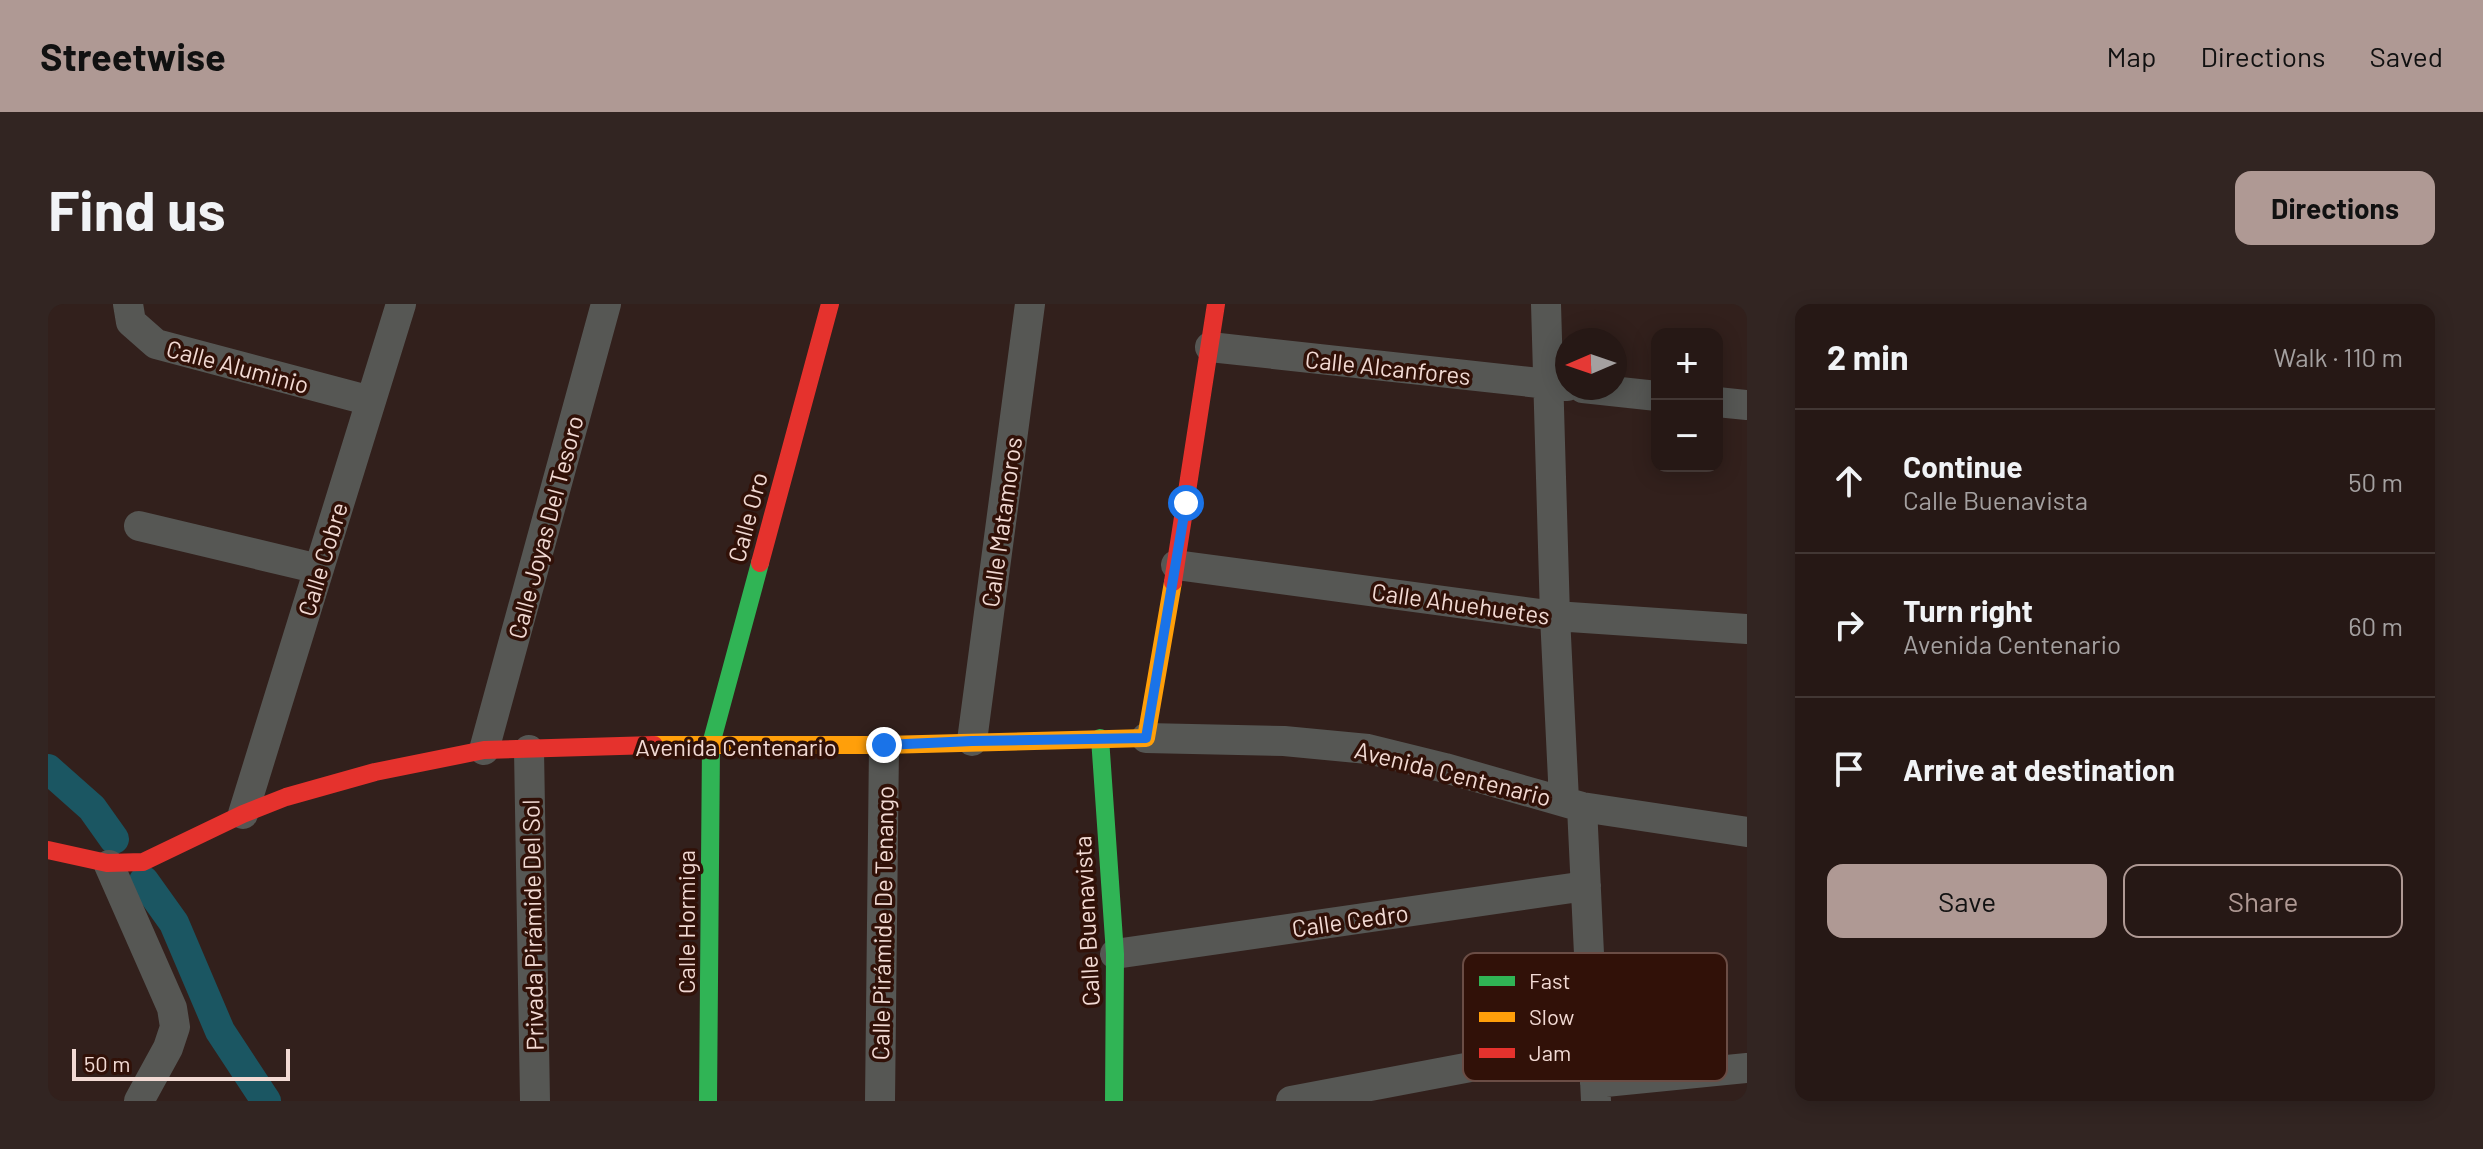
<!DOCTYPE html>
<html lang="en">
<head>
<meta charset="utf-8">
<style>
  :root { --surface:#261815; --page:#322522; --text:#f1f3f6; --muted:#a4a0a0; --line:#423734; --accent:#af9994 }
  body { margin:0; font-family:Barlow,sans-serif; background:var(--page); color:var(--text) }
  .controls { position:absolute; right:24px; top:24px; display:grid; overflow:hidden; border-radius:16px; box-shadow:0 4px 20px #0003 }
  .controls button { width:72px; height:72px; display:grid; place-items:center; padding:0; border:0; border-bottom:2px solid var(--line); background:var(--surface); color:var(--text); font:40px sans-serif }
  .compass { position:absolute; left:1507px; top:24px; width:72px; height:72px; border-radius:50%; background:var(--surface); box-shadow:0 4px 20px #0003; rotate:268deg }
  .scale { position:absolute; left:24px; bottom:20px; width:218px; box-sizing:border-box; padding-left:8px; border:4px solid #f2dad4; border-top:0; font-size:22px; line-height:28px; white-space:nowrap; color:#f2dad4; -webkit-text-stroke:6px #311108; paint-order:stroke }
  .stop { position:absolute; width:24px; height:24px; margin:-18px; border:6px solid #1a73e8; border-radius:50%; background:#fff }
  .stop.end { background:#1a73e8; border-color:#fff; box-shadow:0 2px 8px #0008 }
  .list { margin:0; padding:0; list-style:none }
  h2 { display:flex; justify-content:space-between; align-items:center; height:104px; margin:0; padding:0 32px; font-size:34px }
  h2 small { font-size:26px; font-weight:400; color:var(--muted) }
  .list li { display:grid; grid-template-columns:52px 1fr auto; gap:24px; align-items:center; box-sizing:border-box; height:144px; padding:0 32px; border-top:2px solid var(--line) }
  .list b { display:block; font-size:30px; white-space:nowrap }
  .list p { margin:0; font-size:26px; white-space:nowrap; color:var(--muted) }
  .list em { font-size:26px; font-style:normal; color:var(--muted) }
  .actions { display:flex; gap:16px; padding:24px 32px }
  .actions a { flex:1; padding:18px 0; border:2px solid var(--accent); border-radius:16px; text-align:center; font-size:28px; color:var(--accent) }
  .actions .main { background:var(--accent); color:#111 }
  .icon { flex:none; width:44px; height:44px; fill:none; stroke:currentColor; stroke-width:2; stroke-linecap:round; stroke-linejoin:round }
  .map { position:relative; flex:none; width:1699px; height:797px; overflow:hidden; border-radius:16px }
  header { display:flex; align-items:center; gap:48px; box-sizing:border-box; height:112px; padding:0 40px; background:var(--accent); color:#111 }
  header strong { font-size:38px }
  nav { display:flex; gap:44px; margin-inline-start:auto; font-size:28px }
  .intro { display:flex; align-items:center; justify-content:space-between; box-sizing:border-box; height:192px; padding:0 48px }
  h1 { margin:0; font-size:56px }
  .button { padding:20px 36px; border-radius:16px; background:var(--accent); color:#111; font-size:28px; font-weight:700 }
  main { display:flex; gap:48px; padding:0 48px }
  aside { flex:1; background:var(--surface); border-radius:16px; box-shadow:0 4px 20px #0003 }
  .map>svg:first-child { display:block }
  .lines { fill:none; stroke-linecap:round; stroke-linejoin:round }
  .canal { stroke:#1b5662; stroke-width:30 }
  .street { stroke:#565754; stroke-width:30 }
  .fast { stroke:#30b455; stroke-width:18 }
  .slow { stroke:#ff9f0a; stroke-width:18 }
  .jam { stroke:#e5322d; stroke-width:18 }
  .route { stroke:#1a73e8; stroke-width:10 }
  .labels { text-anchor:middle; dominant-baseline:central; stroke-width:7; stroke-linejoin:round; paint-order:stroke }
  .street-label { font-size:24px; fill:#f2dad4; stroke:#311108 }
  .key { fill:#311108; stroke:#6b4d45; stroke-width:2 }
  .key-label { font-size:22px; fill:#f2dad4 }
</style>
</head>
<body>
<header>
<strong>Streetwise</strong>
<nav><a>Map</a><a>Directions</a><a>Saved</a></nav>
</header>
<div class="intro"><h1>Find us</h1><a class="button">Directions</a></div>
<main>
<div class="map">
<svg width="1699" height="797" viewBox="0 0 1699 797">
  <rect width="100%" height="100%" fill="#32201c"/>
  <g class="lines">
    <path class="canal" d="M0 465 44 504 66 535
      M96 577 126 619 172 727 218 797"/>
    <path class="street" d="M80 0 83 18 108 40 323 97
      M1498 0 1507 312 1516 496
      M1162 43 1519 82
      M1535 84 1609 92
      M1669 98 1699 101
      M91 222 271 265
      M1128 261 1507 312 1699 325
      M1098 434 1236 437 1320 445 1397 464 1534 503 1699 528
      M924 437 982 0
      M436 446 558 0
      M481 446 487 797
      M1534 503 1548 797
      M195 510 353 0
      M61 561 124 704 127 723 120 744 91 797
      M1067 650 1538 582
      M1547 779 1699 764
      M832 797 836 441
      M1243 797 1544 740"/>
    <path class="fast" d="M1052 434 1067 650 1066 797
      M660 797 663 440 712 259"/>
    <path class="slow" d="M606 441H836L1098 434 1125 278"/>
    <path class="jam" d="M712 259 782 0
      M1125 278 1168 0
      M0 546 59 559 95 558 195 510 238 493 327 468 436 446 606 441"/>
  </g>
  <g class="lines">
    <path class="route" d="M836 441 924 437 1098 434 1138 199"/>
  </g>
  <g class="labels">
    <g class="street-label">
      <text transform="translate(190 62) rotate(15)">Calle Aluminio</text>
      <text transform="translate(1340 63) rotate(6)">Calle Alcanfores</text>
      <text transform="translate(699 213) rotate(-75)">Calle Oro</text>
      <text transform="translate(953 218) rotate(-82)">Calle Matamoros</text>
      <text transform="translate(497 223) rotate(-75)">Calle Joyas Del Tesoro</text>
      <text transform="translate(274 255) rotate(-73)">Calle Cobre</text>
      <text transform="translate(1413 299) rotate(8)">Calle Ahuehuetes</text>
      <text x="688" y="442">Avenida Centenario</text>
      <text transform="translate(1405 469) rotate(14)">Avenida Centenario</text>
      <text transform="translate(1302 616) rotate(-8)">Calle Cedro</text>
      <text transform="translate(1038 617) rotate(-93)">Calle Buenavista</text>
      <text transform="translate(637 618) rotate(-90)">Calle Hormiga</text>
      <text transform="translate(834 619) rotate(-89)">Calle Pirámide De Tenango</text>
      <text transform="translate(484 621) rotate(-91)">Privada Pirámide Del Sol</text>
    </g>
  </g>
  <rect x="1415" y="649" width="264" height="128" rx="12" class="key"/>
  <rect x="1431" y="672" width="36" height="10" fill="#30b455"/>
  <rect x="1431" y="708" width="36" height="10" fill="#ff9f0a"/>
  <rect x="1431" y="744" width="36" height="10" fill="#e5322d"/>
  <g class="key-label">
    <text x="1481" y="685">Fast</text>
    <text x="1481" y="721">Slow</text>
    <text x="1481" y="757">Jam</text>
  </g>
</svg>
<div class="controls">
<button>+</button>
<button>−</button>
</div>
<svg class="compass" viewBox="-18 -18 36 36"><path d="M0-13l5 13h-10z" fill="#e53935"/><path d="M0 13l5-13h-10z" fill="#a4a0a0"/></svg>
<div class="scale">50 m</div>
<div class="stop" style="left:1138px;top:199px"></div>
<div class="stop end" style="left:836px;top:441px"></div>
</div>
<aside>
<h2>2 min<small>Walk · 110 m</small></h2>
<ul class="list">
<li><svg class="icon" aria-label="ahead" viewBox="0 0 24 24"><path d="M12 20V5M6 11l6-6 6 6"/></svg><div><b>Continue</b><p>Calle Buenavista</p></div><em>50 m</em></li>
<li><svg class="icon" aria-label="right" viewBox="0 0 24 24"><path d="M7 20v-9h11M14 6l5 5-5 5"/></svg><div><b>Turn right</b><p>Avenida Centenario</p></div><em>60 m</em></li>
<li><svg class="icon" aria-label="arrive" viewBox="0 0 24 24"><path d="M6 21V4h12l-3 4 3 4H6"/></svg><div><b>Arrive at destination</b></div></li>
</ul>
<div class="actions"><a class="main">Save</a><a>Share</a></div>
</aside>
</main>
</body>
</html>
